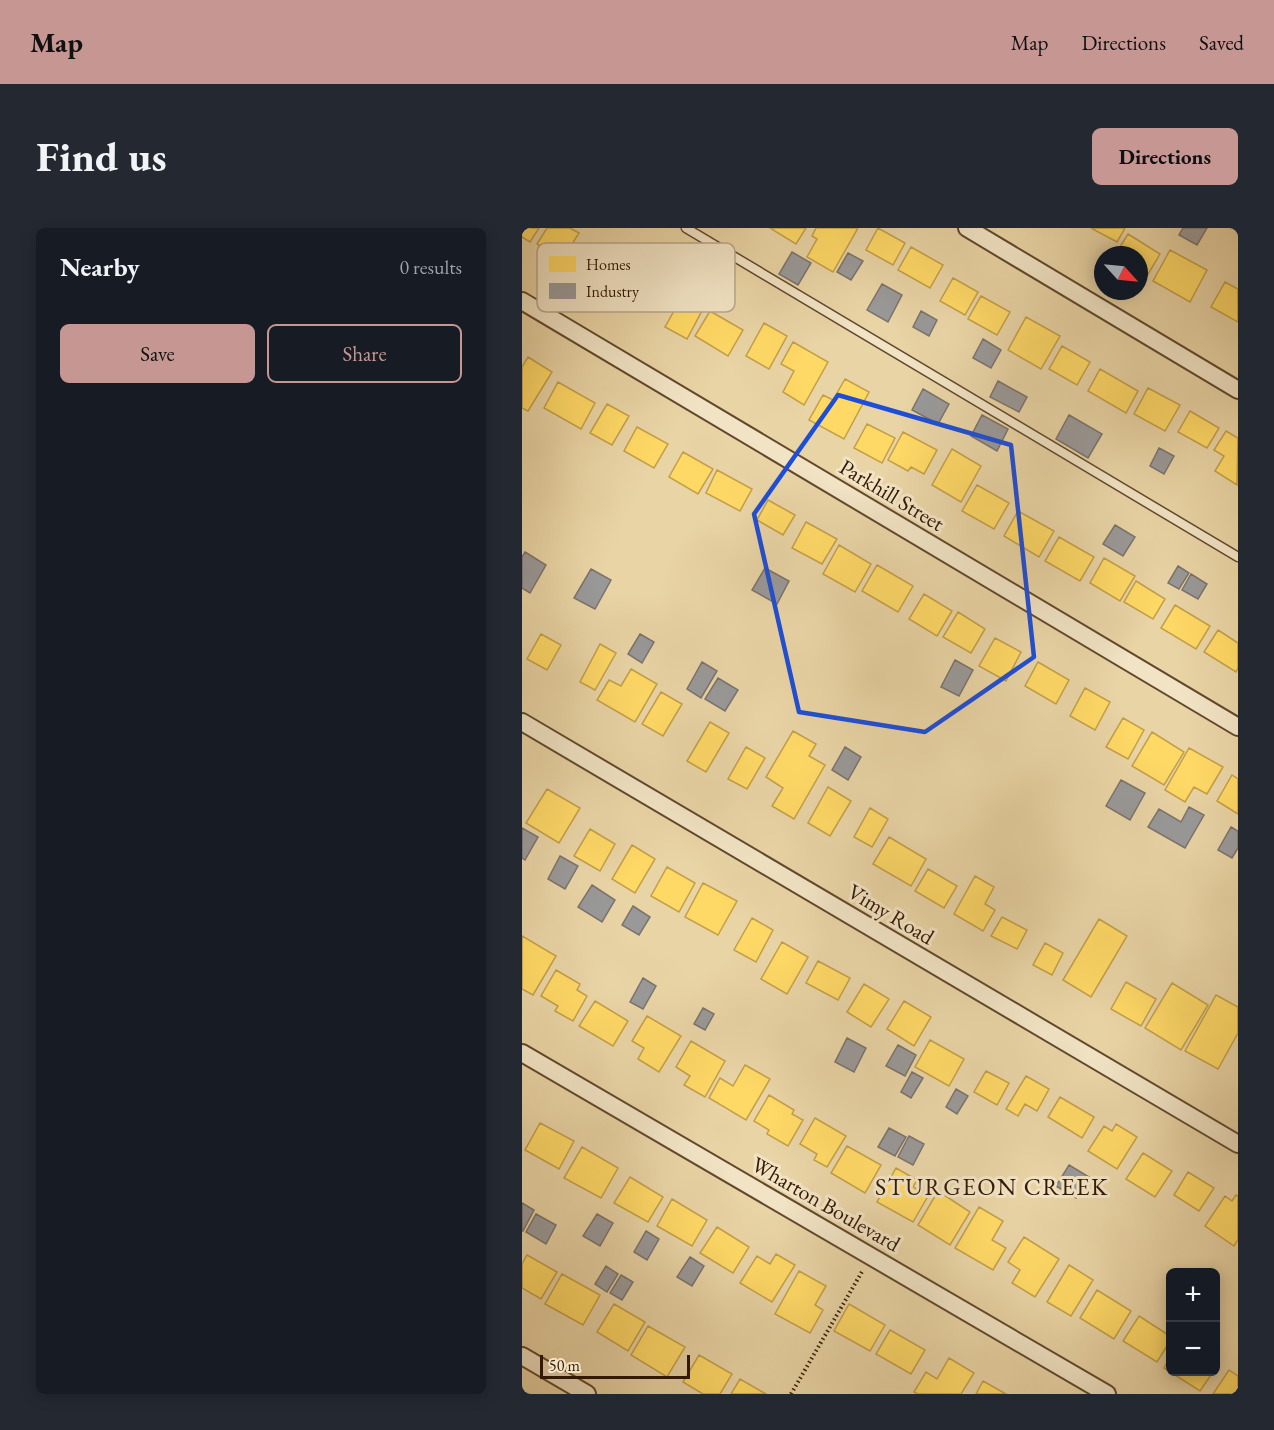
<!DOCTYPE html>
<html lang="en">
<head>
<meta charset="utf-8">
<style>
  :root { --surface:#171b24; --page:#242831; --text:#f1f3f6; --muted:#9ea1a6; --line:#363941; --accent:#c59692 }
  body { margin:0; font-family:"EB Garamond",serif; background:var(--page); color:var(--text) }
  .controls { position:absolute; right:18px; bottom:18px; display:grid; overflow:hidden; border-radius:9px; box-shadow:0 3px 15px #0003 }
  .controls button { width:54px; height:54px; display:grid; place-items:center; padding:0; border:0; border-bottom:2px solid var(--line); background:var(--surface); color:var(--text); font:30px sans-serif }
  .compass { position:absolute; left:572px; top:18px; width:54px; height:54px; border-radius:50%; background:var(--surface); box-shadow:0 3px 15px #0003; rotate:117deg }
  .scale { position:absolute; left:18px; bottom:15px; width:150px; box-sizing:border-box; padding-left:6px; border:3px solid #341903; border-top:0; font-size:16px; line-height:21px; white-space:nowrap; color:#341903; -webkit-text-stroke:4px #f1e3c4; paint-order:stroke }
  .list { margin:0; padding:0; list-style:none }
  h2 { display:flex; justify-content:space-between; align-items:center; height:78px; margin:0; padding:0 24px; font-size:26px }
  h2 small { font-size:20px; font-weight:400; color:var(--muted) }
  .actions { display:flex; gap:12px; padding:18px 24px }
  .actions a { flex:1; padding:14px 0; border:2px solid var(--accent); border-radius:9px; text-align:center; font-size:21px; color:var(--accent) }
  .actions .main { background:var(--accent); color:#111 }
  .map { position:relative; flex:none; width:716px; height:1166px; overflow:hidden; border-radius:9px }
  header { display:flex; align-items:center; gap:36px; box-sizing:border-box; height:84px; padding:0 30px; background:var(--accent); color:#111 }
  header strong { font-size:28px }
  nav { display:flex; gap:33px; margin-inline-start:auto; font-size:21px }
  .intro { display:flex; align-items:center; justify-content:space-between; box-sizing:border-box; height:144px; padding:0 36px }
  h1 { margin:0; font-size:42px }
  .button { padding:15px 27px; border-radius:9px; background:var(--accent); color:#111; font-size:21px; font-weight:700 }
  main { display:flex; gap:36px; padding:0 36px }
  aside { flex:1; background:var(--surface); border-radius:9px; box-shadow:0 3px 15px #0003 }
  .map>svg:first-child { display:block }
  .homes { fill:#ffd966; stroke:#c29f48; stroke-width:1.5 }
  .industry { fill:#999; stroke:#7b736c; stroke-width:1.5 }
  .lines { fill:none; stroke-linecap:round; stroke-linejoin:round }
  .service-casing { stroke:#61482c; stroke-width:11 }
  .minor-casing { stroke:#61482c; stroke-width:20 }
  .path { stroke:#341903; stroke-width:4; stroke-dasharray:1.5 3; stroke-linecap:butt }
  .service { stroke:#f1e3c4; stroke-width:8 }
  .minor { stroke:#f1e3c4; stroke-width:16 }
  .marked { fill:none; stroke:#1d4ed8; stroke-width:4.5; stroke-linejoin:round }
  .labels { text-anchor:middle; dominant-baseline:central; stroke-width:6; stroke-linejoin:round; paint-order:stroke }
  .street-label { font-size:22px; fill:#341903; stroke:#f1e3c4 }
  .neighbourhood-label { font-size:24px; letter-spacing:1.5px; fill:#341903; stroke:#f1e3c4 }
  .key { fill:#f1e3c4; stroke:#b8a68a; stroke-width:1.5 }
  .key-label { font-size:16px; fill:#341903 }
</style>
</head>
<body>
<header>
<strong>Map</strong>
<nav><a>Map</a><a>Directions</a><a>Saved</a></nav>
</header>
<div class="intro"><h1>Find us</h1><a class="button">Directions</a></div>
<main>
<aside>
<h2>Nearby<small>0 results</small></h2>
<ul class="list">
</ul>
<div class="actions"><a class="main">Save</a><a>Share</a></div>
</aside>
<div class="map">
<svg width="716" height="1166" viewBox="0 0 716 1166">
  <rect width="100%" height="100%" fill="#e9d4a5"/>
  <filter id="stains"><feTurbulence type="fractalNoise" baseFrequency=".00333" numOctaves="4"/><feColorMatrix values="0 0 0 0 .2 0 0 0 0 .09 0 0 0 0 .02 0 0 0 .5 -.17"/></filter>
  <radialGradient id="worn" r=".72"><stop offset=".6" stop-color="#630" stop-opacity="0"/><stop offset="1" stop-color="#630" stop-opacity=".3"/></radialGradient>
  <path class="homes" d="M0 0H17L8 14 0 9Z
    M25 0H48L57 5 40 32 15 16Z
    M248 0H284L274 16Z
    M294 0H336L311 44 285 29 295 11 290 8Z
    M356 0 383 15 371 37 344 22Z
    M569 0H603L595 14Z
    M606 6 638 26 625 48 617 43V27H593Z
    M389 19 421 37 408 60 376 42Z
    M648 22 685 42 668 74 631 53Z
    M431 50 456 64 443 87 418 73Z
    M703 54 716 61V94L689 79Z
    M161 67 182 79 165 111 143 99Z
    M459 68 488 84 475 107 446 91Z
    M188 83 221 102 206 128 173 108Z
    M504 89 538 108 519 141 486 122Z
    M242 95 265 108 247 141 224 128Z
    M271 114 306 134 282 177 261 164 272 143 259 136Z
    M540 118 568 134 555 157 527 141Z
    M6 129 30 144 6 183 0 180V139Z
    M578 141 616 163 604 185 566 163Z
    M323 151 347 164 322 211 287 192 301 167 311 172Z
    M36 154 73 175 59 201 22 180Z
    M626 160 658 177 643 203 612 186Z
    M85 176 107 188 90 217 68 205Z
    M668 183 697 200 685 220 656 204Z
    M345 196 373 210 360 235 332 220Z
    M115 199 146 216 132 240 102 223Z
    M704 203 716 210 715 257 693 243 702 228 692 222Z
    M381 204 415 222 402 246 389 239 386 243 366 232Z
    M430 221 459 238 439 274 410 257Z
    M161 224 191 241 176 266 147 249Z
    M195 242 230 261 218 283 184 265Z
    M455 257 487 275 472 301 440 283Z
    M246 272 273 287 261 307 235 292Z
    M496 283 532 303 517 329 482 308Z
    M284 294 315 311 300 336 270 320Z
    M537 309 572 329 558 353 523 333Z
    M317 317 349 336 333 364 301 346Z
    M582 330 613 348 598 373 568 355Z
    M355 337 391 358 376 384 340 363Z
    M614 353 643 371 631 391 602 374Z
    M402 366 430 383 415 408 387 391Z
    M653 377 688 398 674 421 639 400Z
    M436 384 463 401 449 425 421 409Z
    M696 402 716 415V440L714 444 682 424Z
    M19 406 39 417 25 442 5 431Z
    M473 410 499 424 484 453 457 438Z
    M78 416 94 425 73 462 58 454Z
    M516 434 547 452 534 476 503 458Z
    M109 441 135 456 113 494 75 472 87 452 99 458Z
    M563 460 588 474 573 502 548 488Z
    M139 464 160 476 141 508 120 496Z
    M601 490 622 502 606 531 584 519Z
    M188 494 207 505 184 544 165 533Z
    M271 503 294 516 287 528 303 537 272 591 250 578 261 560 244 549Z
    M630 504 662 524 642 557 610 538Z
    M224 519 243 530 225 561 206 551Z
    M667 520 701 539 685 566 672 559 663 574 643 562Z
    M710 547 716 551V586L695 573Z
    M306 559 329 573 308 608 286 595Z
    M25 561 58 580 37 615 4 595Z
    M348 580 366 591 350 619 332 609Z
    M68 601 93 616 78 643 52 628Z
    M367 609 404 631 389 658 351 636Z
    M110 617 133 631 113 665 90 651Z
    M145 639 173 655 157 684 129 668Z
    M406 641 435 658 422 680 393 663Z
    M453 648 472 659 463 676 473 682 461 703 432 686Z
    M181 655 215 673 196 707 163 689Z
    M480 689 505 702 495 721 469 708Z
    M230 690 251 702 234 734 212 722Z
    M577 691 605 708 569 769 541 752Z
    M0 708 34 728 11 767 0 761Z
    M260 714 286 729 265 766 239 751Z
    M523 715 541 725 530 747 511 737Z
    M296 733 328 750 316 772 284 755Z
    M34 742 58 756 55 762 65 768 51 793 33 783 36 778 19 768Z
    M604 754 634 771 619 798 589 781Z
    M650 755 686 777 659 822 623 800Z
    M342 756 367 771 349 799 325 784Z
    M694 767 716 779V805L696 841 663 823Z
    M73 773 106 793 91 818 57 798Z
    M382 773 409 789 392 818 365 801Z
    M125 788 159 808 137 844 116 831 122 820 110 813Z
    M408 812 442 831 427 858 393 839Z
    M169 813 203 833 183 869 162 857 168 848 154 839Z
    M223 837 248 851 224 892 187 870 198 850 211 858Z
    M464 843 487 855 475 877 452 864Z
    M504 848 527 861 515 883 503 876 496 888 484 881Z
    M247 867 272 882 270 886 281 892 266 918 245 906 247 902 232 893Z
    M538 869 572 889 560 910 526 889Z
    M293 890 324 908 305 939 292 932 295 926 278 916Z
    M18 895 52 913 37 941 3 922Z
    M594 896 615 909 595 941 566 923 582 898 590 903Z
    M325 918 359 937 343 965 309 945Z
    M60 919 96 940 79 970 42 950Z
    M621 925 650 943 633 969 604 951Z
    M374 940 395 952 391 959 406 968 391 994 355 974Z
    M666 944 692 960 677 983 652 967Z
    M108 949 141 969 126 994 92 975Z
    M416 963 448 984 428 1017 396 997Z
    M714 967 716 968V1012L712 1018 683 998 703 968 710 973Z
    M150 971 185 992 170 1018 135 998Z
    M457 979 481 993 470 1012 484 1020 471 1042 433 1020Z
    M195 999 227 1019 211 1045 178 1025Z
    M502 1009 537 1031 513 1069 490 1055 498 1042 486 1034Z
    M254 1026 273 1037 250 1074 218 1055 235 1028 248 1036Z
    M5 1027 35 1044 19 1071 0 1060V1036Z
    M547 1037 571 1052 549 1088 525 1074Z
    M277 1043 304 1058 293 1077 301 1082 288 1105 253 1086Z
    M40 1046 78 1067 61 1097 23 1076Z
    M575 1062 609 1083 592 1111 558 1090Z
    M92 1076 123 1094 106 1123 75 1104Z
    M327 1076 363 1097 348 1123 312 1103Z
    M617 1088 648 1108V1113L635 1134 601 1113Z
    M126 1098 163 1119 145 1149 109 1127Z
    M368 1102 403 1122 389 1146 354 1126Z
    M177 1127 210 1146 198 1166H181L161 1154Z
    M648 1129V1144H691L678 1163 642 1140Z
    M427 1130 452 1145 439 1166H396L392 1164 404 1144 415 1151Z
    M707 1142 716 1148V1166H691Z
    M218 1151 244 1166H209Z
    M461 1153 484 1166H454Z"/>
  <path class="industry" d="M661 0H685L675 17 657 7Z
    M270 24 289 35 276 57 257 46Z
    M326 25 341 33 329 52 315 44Z
    M360 56 380 67 366 94 345 82Z
    M399 83 415 92 407 108 391 99Z
    M461 111 479 122 469 140 451 130Z
    M476 153 505 169 497 184 468 169Z
    M401 161 427 176 416 196 390 182Z
    M460 187 486 201 475 223 449 208Z
    M547 187 580 206 566 230 534 211Z
    M637 220 652 228 642 246 628 238Z
    M593 297 613 309 601 328 581 316Z
    M3 324 24 337 8 365 0 360V329Z
    M656 338 667 345 657 361 646 355Z
    M243 340 267 353 255 376 230 362Z
    M69 341 89 352 73 381 52 370Z
    M669 346 685 356 676 371 660 362Z
    M118 406 132 414 120 435 106 426Z
    M433 432 451 442 437 468 419 459Z
    M180 434 195 443 179 470 165 461Z
    M196 450 216 462 203 483 183 471Z
    M323 519 339 529 326 552 310 542Z
    M599 552 623 565 608 592 584 578Z
    M667 579 682 587 663 620 626 599 637 581 659 594Z
    M709 599 716 603V620L710 630 696 622Z
    M0 600 16 609 3 632 0 630Z
    M38 628 56 638 43 661 26 651Z
    M70 657 93 672 80 694 56 679Z
    M111 678 128 689 117 707 100 697Z
    M121 750 134 758 121 781 108 774Z
    M181 780 192 786 183 802 172 796Z
    M325 810 344 820 332 844 313 834Z
    M376 817 394 827 383 848 364 838Z
    M390 844 401 850 389 870 379 864Z
    M434 861 446 868 435 886 424 879Z
    M367 900 384 909 373 928 356 919Z
    M387 908 402 916 391 937 376 929Z
    M547 937 567 949 554 970 534 958Z
    M0 975 12 982 1 1003H0Z
    M14 986 34 997 24 1016 4 1004Z
    M75 986 91 995 78 1018 61 1008Z
    M124 1003 137 1011 125 1032 112 1024Z
    M168 1029 182 1038 170 1058 155 1049Z
    M84 1038 96 1046 85 1064 73 1056Z
    M99 1047 111 1054 100 1072 88 1065Z"/>
  <g class="lines">
    <defs>
      <path id="service" d="M164 0 716 329"/>
      <path id="minor" d="M445 0 716 162
        M0 73 716 499
        M0 494 716 916
        M0 825 585 1166
        M0 1128 65 1166"/>
    </defs>
    <use href="#service" class="service-casing"/>
    <use href="#minor" class="minor-casing"/>
    <path class="path" d="M269 1166 341 1042"/>
    <use href="#service" class="service"/>
    <use href="#minor" class="minor"/>
  </g>
  <path class="marked" d="M316 167 489 217 512 429 403 504 277 484 232 286Z"/>
  <g class="labels">
    <g class="street-label">
      <text transform="translate(370 267) rotate(31)">Parkhill Street</text>
      <text transform="translate(369 686) rotate(31)">Vimy Road</text>
      <text transform="translate(304 976) rotate(30)">Wharton Boulevard</text>
    </g>
    <g class="neighbourhood-label">
      <text x="470" y="958">STURGEON CREEK</text>
    </g>
  </g>
  <rect x="15" y="15" width="198" height="69" rx="9" class="key"/>
  <rect x="27" y="28" width="27" height="16" fill="#ffd966"/>
  <rect x="27" y="55" width="27" height="16" fill="#999"/>
  <g class="key-label">
    <text x="64" y="42">Homes</text>
    <text x="64" y="69">Industry</text>
  </g>
  <rect width="100%" height="100%" filter="url(#stains)"/>
  <rect width="100%" height="100%" fill="url(#worn)"/>
</svg>
<div class="controls">
<button>+</button>
<button>−</button>
</div>
<svg class="compass" viewBox="-18 -18 36 36"><path d="M0-13l5 13h-10z" fill="#e53935"/><path d="M0 13l5-13h-10z" fill="#9ea1a6"/></svg>
<div class="scale">50 m</div>
</div>
</main>
</body>
</html>
